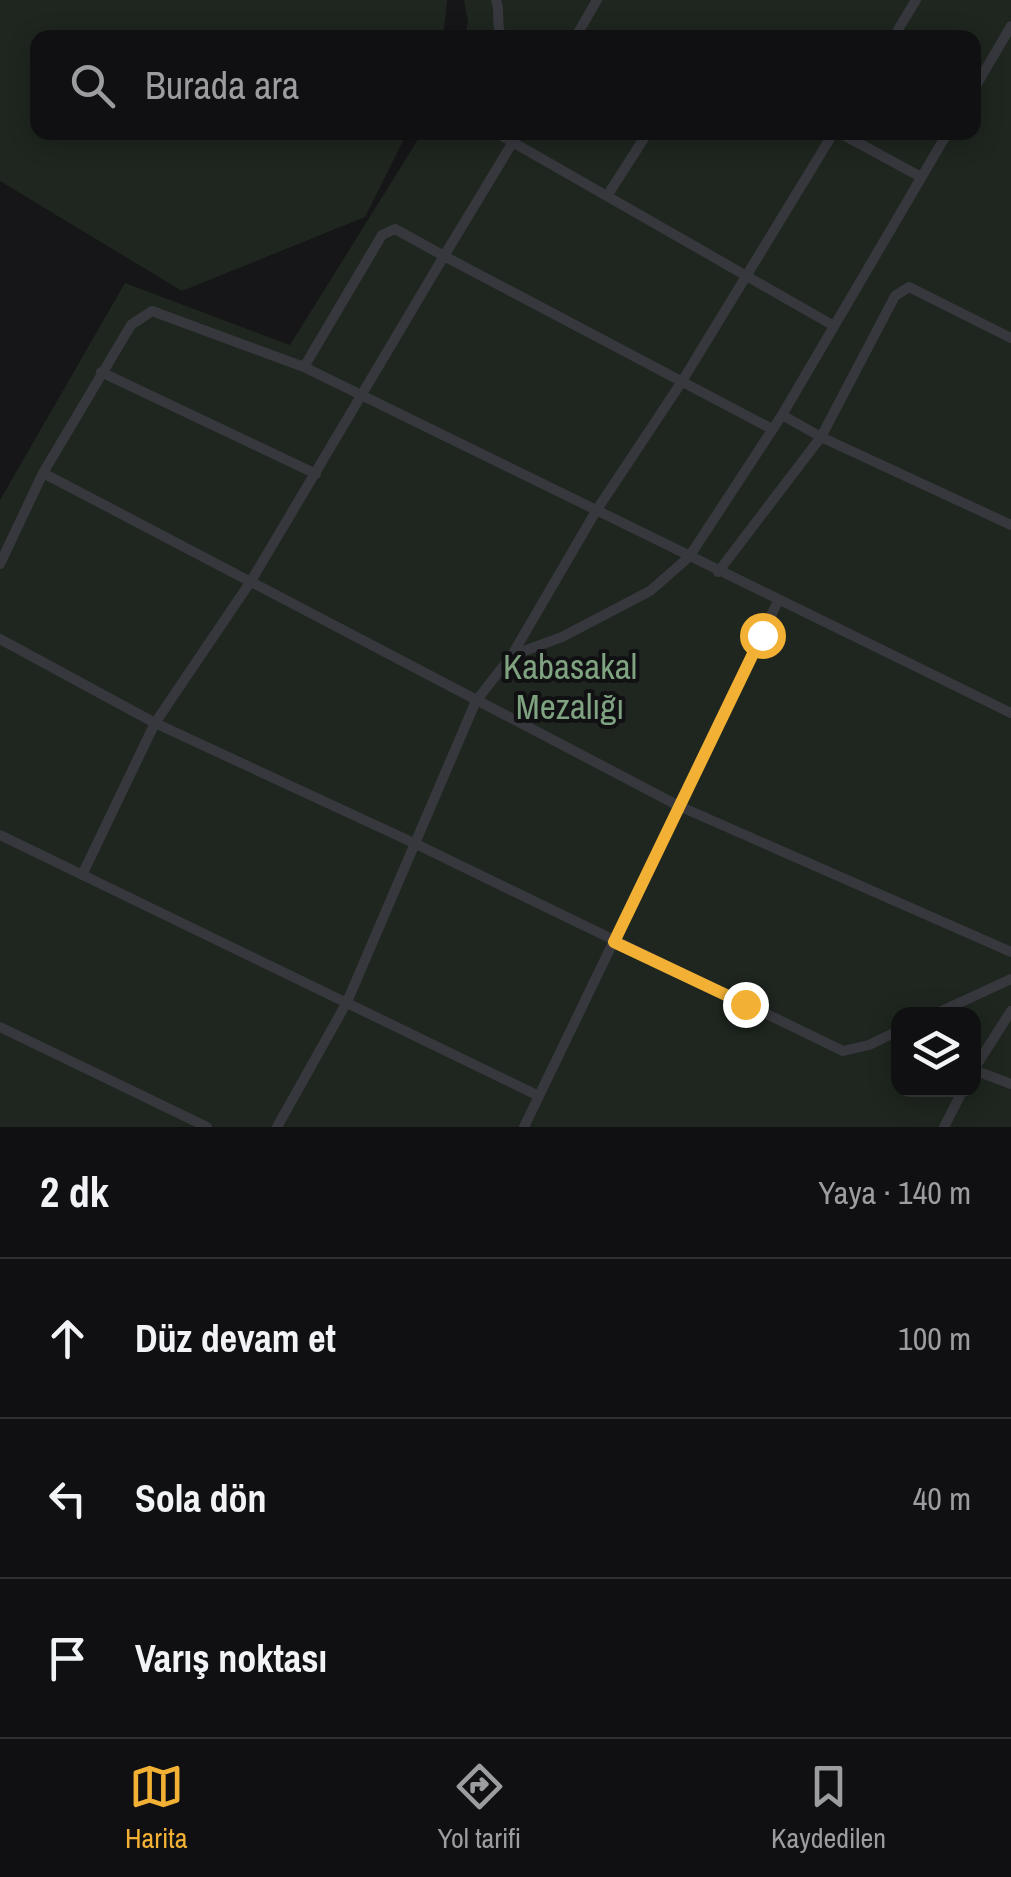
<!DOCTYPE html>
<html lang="tr">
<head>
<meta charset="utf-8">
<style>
  :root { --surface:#101012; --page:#19191b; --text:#f1f3f6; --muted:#9c9d9f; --line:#303032; --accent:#f2b134 }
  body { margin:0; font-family:"Archivo Narrow",sans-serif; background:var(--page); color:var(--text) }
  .controls { position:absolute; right:30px; bottom:30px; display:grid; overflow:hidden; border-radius:20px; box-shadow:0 5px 25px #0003 }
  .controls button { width:90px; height:90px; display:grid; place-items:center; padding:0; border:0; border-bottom:2px solid var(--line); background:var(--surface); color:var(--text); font:50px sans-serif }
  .stop { position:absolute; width:30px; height:30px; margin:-22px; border:8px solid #f2b134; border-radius:50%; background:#fff }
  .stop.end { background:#f2b134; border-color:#fff; box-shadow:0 2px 10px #0008 }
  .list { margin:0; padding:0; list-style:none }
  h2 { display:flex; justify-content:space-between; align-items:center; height:130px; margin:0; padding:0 40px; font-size:42px }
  h2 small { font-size:32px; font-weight:400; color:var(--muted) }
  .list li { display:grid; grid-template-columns:65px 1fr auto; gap:30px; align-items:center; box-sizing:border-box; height:160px; padding:0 40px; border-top:2px solid var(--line) }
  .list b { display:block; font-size:38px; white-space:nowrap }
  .list em { font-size:32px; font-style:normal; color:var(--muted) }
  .icon { flex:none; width:55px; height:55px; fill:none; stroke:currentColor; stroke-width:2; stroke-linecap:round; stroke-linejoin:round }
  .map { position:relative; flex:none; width:1011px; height:1127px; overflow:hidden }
  .search { position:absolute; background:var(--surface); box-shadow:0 5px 25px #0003; left:30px; right:30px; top:30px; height:110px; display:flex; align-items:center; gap:25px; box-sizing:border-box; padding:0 35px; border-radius:20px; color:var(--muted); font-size:38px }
  .sheet { height:610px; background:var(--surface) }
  nav { display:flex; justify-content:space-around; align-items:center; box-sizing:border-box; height:140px; border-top:2px solid var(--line); background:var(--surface); font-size:28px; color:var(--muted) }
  nav a { display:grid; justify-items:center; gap:5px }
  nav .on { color:var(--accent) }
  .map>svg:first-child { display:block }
  .green { fill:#1e261f; fill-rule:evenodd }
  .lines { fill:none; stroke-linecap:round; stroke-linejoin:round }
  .service { stroke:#37383d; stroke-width:10 }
  .route { stroke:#f2b134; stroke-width:12 }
  .labels { text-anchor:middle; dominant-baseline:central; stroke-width:8; stroke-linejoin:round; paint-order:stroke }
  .park-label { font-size:35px; fill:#7fa381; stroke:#111113 }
</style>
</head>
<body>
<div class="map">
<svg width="1011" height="1127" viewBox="0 0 1011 1127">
  <rect width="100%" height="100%" fill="#161618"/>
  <path class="green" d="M0 0H447L443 37 38 38V132L407 133 365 217 182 291 0 181Z
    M464 0H1011V1127H0V500L125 283 290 345 422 133 974 132V38L465 37 468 21ZM898 1014H974V1090H898Z"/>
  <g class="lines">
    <path class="service" d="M496 0C501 13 495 25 502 38
      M575 38 597 0
      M893 38 916 0
      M974 89 1011 26
      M495 132 834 326
      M838 132 921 177
      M607 196 648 132
      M304 367 1011 713
      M101 372 316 474
      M782 415 821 437 1011 525
      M43 473 679 806 1011 952
      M0 564 43 473 131 325 152 311 304 367 382 235 395 229 444 256 519 132
      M718 572 821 437 895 296 909 287 1011 338
      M0 639 155 723 416 844 843 1051 869 1045 898 1031
      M513 655 562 637 650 591 689 557 782 415 948 132
      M0 835 539 1096
      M82 875 155 723 251 581 444 256 772 429
      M935 1014 1011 979
      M0 1027 207 1127
      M974 1069 1011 1011
      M974 1070 1011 1084
      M277 1127 347 1002 476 701 512 655 596 511 681 383 834 132
      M524 1127 778 601
      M944 1127 963 1090"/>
  </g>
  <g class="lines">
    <path class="route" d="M745 1004 614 942 762 635"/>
  </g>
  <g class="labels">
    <g class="park-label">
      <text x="570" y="666">Kabasakal<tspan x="570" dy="40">Mezalığı</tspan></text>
    </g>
  </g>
</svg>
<div class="controls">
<button><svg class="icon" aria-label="layers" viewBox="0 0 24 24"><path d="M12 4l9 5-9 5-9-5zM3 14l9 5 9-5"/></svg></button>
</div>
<div class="stop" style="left:762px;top:635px"></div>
<div class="stop end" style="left:745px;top:1004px"></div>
<div class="search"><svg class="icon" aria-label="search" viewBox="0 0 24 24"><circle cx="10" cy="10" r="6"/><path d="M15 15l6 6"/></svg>Burada ara</div>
</div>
<section class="sheet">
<h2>2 dk<small>Yaya · 140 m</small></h2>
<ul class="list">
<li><svg class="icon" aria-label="ahead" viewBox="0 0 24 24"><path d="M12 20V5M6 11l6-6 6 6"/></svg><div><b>Düz devam et</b></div><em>100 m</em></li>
<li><svg class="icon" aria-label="left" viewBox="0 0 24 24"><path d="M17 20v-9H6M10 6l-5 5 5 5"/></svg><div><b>Sola dön</b></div><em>40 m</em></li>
<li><svg class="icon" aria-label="arrive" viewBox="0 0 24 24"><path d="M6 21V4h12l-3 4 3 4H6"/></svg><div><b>Varış noktası</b></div></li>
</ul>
</section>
<nav>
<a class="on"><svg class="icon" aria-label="map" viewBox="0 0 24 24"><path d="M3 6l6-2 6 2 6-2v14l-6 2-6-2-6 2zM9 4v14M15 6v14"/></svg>Harita</a>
<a><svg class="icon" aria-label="directions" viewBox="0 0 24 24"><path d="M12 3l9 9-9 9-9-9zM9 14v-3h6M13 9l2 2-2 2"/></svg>Yol tarifi</a>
<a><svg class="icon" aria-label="saved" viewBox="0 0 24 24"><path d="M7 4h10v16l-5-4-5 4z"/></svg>Kaydedilen</a>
</nav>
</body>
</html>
